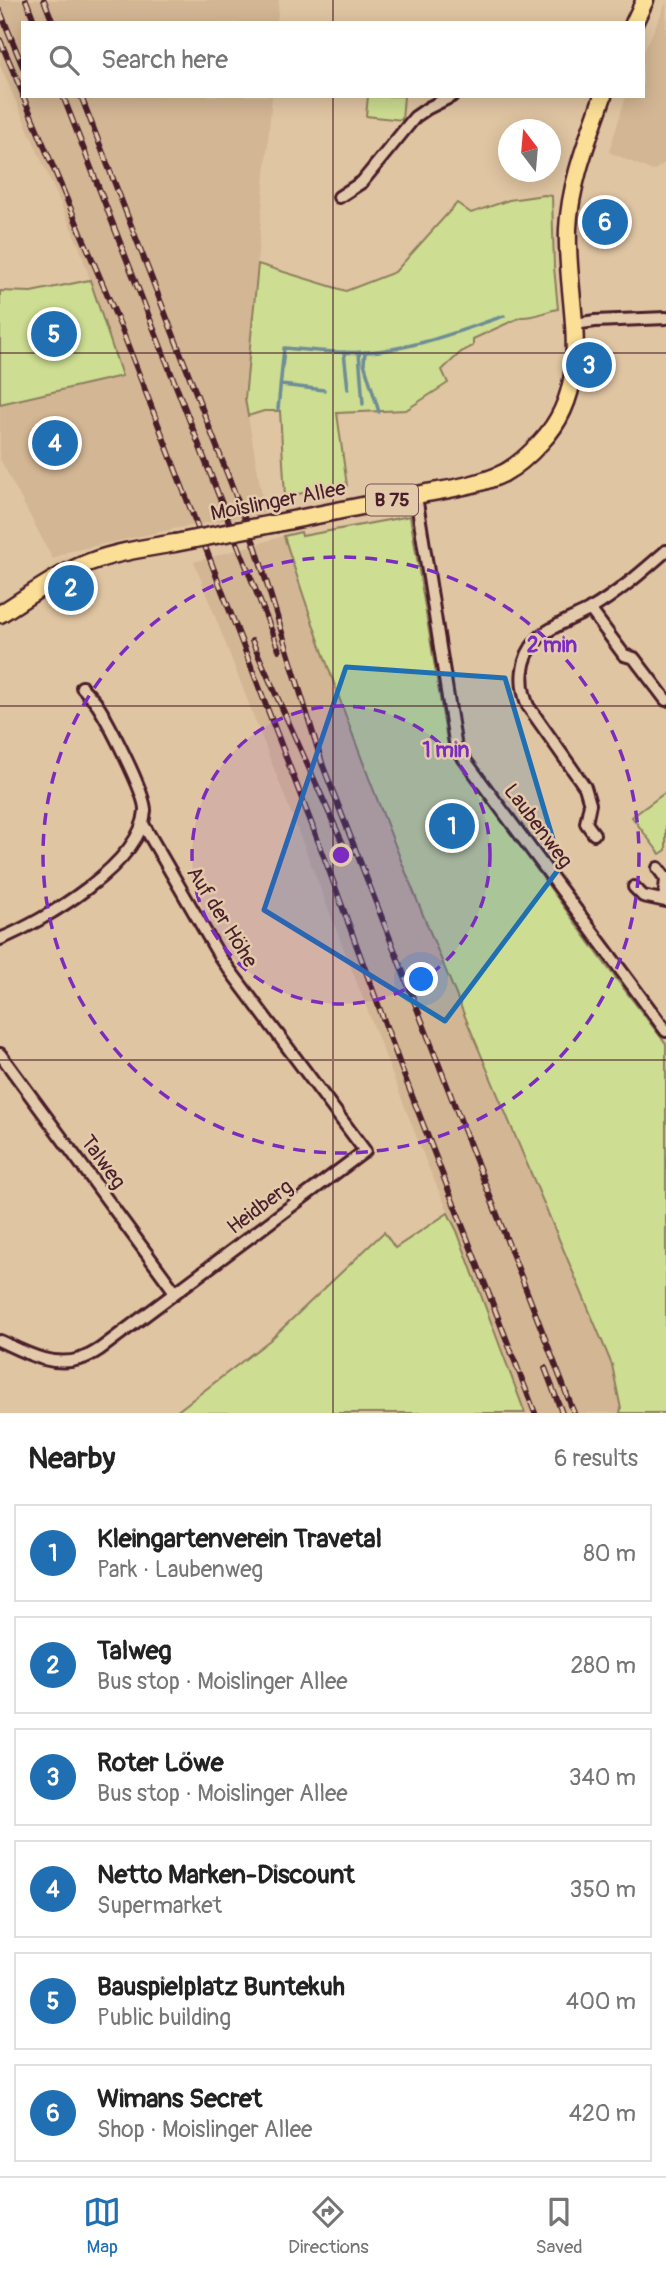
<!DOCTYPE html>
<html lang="en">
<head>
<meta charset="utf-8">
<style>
  :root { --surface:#fff; --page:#f6f6f6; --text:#222; --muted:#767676; --line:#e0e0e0; --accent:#1f6fb2 }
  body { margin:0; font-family:Pangolin,sans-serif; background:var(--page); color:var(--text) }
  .compass { position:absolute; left:498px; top:119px; width:63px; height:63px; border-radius:50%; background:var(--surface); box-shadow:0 4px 18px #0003; rotate:344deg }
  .you { position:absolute; left:422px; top:980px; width:24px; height:24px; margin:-18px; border:5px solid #fff; border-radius:50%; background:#1a73e8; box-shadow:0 0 0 10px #1a73e833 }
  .badge { display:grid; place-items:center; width:46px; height:46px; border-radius:50%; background:var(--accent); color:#fff; font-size:23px; font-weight:700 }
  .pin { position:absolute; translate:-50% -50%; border:4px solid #fff; box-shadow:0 2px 7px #0006 }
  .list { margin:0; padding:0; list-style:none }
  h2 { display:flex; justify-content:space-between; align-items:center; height:91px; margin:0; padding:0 28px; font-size:30px }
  h2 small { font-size:23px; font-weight:400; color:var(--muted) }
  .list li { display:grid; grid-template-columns:46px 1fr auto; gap:21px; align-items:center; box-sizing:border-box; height:98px; margin:0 14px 14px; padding:0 14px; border:2px solid var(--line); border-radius:0px }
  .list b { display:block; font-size:26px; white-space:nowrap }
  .list p { margin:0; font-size:23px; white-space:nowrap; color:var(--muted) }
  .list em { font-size:23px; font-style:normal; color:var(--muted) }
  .icon { flex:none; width:38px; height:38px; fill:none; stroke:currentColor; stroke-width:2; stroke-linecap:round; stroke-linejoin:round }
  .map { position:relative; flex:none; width:666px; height:1413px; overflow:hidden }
  .search { position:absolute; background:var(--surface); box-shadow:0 4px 18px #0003; left:21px; right:21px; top:21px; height:77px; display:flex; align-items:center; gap:18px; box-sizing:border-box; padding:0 24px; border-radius:0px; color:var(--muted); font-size:26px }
  .sheet { height:763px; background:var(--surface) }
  nav { display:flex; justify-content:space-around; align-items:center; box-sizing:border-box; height:98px; border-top:2px solid var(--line); background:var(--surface); font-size:19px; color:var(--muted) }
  nav a { display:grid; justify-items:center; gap:4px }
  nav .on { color:var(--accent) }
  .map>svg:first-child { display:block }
  .built { fill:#d3b694 }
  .green { fill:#cddd91; stroke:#8c7e5e; stroke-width:2 }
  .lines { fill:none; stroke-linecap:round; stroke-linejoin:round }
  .stream { stroke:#6e8d96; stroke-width:3.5 }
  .street-casing { stroke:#4a1f2b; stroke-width:16 }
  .primary-casing { stroke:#4a1f2b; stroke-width:21 }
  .street { stroke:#e3caab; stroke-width:10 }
  .primary { stroke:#fbdf96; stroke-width:16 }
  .rail-casing { stroke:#4a1f2b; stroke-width:6 }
  .rail { stroke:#e3caab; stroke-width:3.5; stroke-dasharray:10; stroke-linecap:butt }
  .primary-bridge-casing { stroke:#4a1f2b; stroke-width:21; stroke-linecap:butt }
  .primary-bridge { stroke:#fbdf96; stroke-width:16 }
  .marked { fill:#1f6fb2; fill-opacity:0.2; stroke:#1f6fb2; stroke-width:5; stroke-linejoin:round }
  .grid { fill:none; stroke:#4a1f2b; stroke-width:2; stroke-opacity:0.55 }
  .ring { fill:none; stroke:#7b2cbf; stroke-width:3.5; stroke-dasharray:12 9 }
  .labels { text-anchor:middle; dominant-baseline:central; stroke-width:5; stroke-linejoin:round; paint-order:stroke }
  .shield { fill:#e3caab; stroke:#785251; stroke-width:2 }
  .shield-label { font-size:19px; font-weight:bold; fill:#4a1f2b }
  .street-label { font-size:21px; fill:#4a1f2b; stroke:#e3caab }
  .centre { fill:#7b2cbf; stroke:#e3caab; stroke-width:3.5 }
  .ring-label { font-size:21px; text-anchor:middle; font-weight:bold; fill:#7b2cbf; stroke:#e3caab; stroke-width:5; stroke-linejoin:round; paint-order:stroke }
</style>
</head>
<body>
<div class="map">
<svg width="666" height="1413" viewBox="0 0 666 1413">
  <rect width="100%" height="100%" fill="#e0c5a2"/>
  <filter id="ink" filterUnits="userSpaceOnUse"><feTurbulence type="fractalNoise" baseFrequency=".0143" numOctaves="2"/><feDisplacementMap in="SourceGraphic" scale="14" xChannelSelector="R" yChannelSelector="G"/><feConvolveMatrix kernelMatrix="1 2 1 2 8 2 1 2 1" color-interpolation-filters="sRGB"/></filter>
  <g filter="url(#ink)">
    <path class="built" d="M0 0H279L277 23H23V96H272L245 399 265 513 173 529 67 552 53 559 0 459V404L122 375 79 246 0 65Z
      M666 3V162L653 171 609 152 626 96H643V54Z
      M284 536 308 611 481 1059 535 1180 612 1365 621 1410 620 1413H525L457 1231 427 1164 194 562Z"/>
    <path class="green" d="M368 96H404L402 120 366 116Z
      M544 195 552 196 554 267 558 309C546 311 533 318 521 317L473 339V346L461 352 442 370 448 383 406 410 337 413 347 486 285 496 280 411H264L248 416 245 399 258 264 346 291 395 272 457 203 471 213 509 200Z
      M90 280 122 376 0 404V291L31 292Z
      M410 516 448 747 608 968 666 1044V1413H620L621 1409 612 1365C498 1091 374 820 284 536L301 532 302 536Z
      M666 792V850L660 854 632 817Z
      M448 1213 457 1231 525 1413H175L270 1340 384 1232 395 1248Z"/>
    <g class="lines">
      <path class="stream" d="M344 352 348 389
        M359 352 363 404
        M365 352 364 363 379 412
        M281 385 324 390
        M278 409 284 348C311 350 339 354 366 352 415 349 458 331 504 316"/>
      <defs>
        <path id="street" d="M339 197 362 182 415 117 428 108 452 96
          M575 324 595 321 666 318
          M416 496 456 748 666 1031
          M590 609 624 655 634 658 666 700
          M594 834 586 823 590 804 585 787 528 706C519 684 520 658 537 640 547 628 574 618 589 610 617 594 642 572 666 551
          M658 868 666 879 664 900
          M634 887 643 896 666 901
          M0 939C44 921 141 864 145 811 146 794 107 719 96 703 92 698 86 692 82 687
          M0 1054 175 1292
          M0 1341C24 1352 52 1368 80 1359 87 1357 94 1353 100 1349L365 1151 220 957 143 824"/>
        <path id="primary" d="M634 23 645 0
          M277 523C325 513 374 504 422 494 449 489 480 485 504 473 517 466 531 453 541 442 598 382 565 302 568 229 570 183 588 139 603 96
          M0 614C29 596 58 574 90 562 117 552 146 548 175 543"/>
      </defs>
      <use href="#street" class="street-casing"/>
      <use href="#primary" class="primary-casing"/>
      <use href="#street" class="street"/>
      <use href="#primary" class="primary"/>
      <defs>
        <path id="rail" d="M26 0 35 23
          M44 0 53 23
          M0 11 23 67
          M0 40 23 94
          M23 96 120 325 322 851 402 1070 535 1413
          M63 96 279 650
          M81 96 256 548 323 766 574 1413
          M252 641 344 846
          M545 1368 562 1413"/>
      </defs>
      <use href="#rail" class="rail-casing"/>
      <use href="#rail" class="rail"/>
      <defs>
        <path id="primary-bridge" d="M175 543 277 523"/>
      </defs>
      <use href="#primary-bridge" class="primary-bridge-casing"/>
      <use href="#primary-bridge" class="primary-bridge"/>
    </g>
  </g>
  <path class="marked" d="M346 667 505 678 561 866 445 1021 264 910Z"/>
  <path class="grid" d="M333 0V23M333 96V1413M0 353H666M0 706H666M0 1060H666"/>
  <circle cx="341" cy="855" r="149" fill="#7b2cbf" fill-opacity=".12"/>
  <g class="ring">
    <circle cx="341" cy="855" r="149"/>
    <circle cx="341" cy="855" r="298"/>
  </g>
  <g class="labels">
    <rect class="shield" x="366" y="484.5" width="52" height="31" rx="5"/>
    <g class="shield-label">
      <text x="392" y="500">B 75</text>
    </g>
    <g class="street-label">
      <text transform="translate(278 501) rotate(-11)">Moislinger Allee</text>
      <text transform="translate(538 826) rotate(53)">Laubenweg</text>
      <text transform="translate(222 917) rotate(58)">Auf der Höhe</text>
      <text transform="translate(103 1162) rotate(54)">Talweg</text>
      <text transform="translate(260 1207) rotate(-37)">Heidberg</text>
    </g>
  </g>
  <circle cx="341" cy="855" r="10" class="centre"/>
  <g class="ring-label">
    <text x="552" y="652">2 min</text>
    <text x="446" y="757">1 min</text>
  </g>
</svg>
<svg class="compass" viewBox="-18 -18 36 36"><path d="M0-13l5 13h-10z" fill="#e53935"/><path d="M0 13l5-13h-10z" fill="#767676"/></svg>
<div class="you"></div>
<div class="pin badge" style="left:452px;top:826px">1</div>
<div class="pin badge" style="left:71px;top:588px">2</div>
<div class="pin badge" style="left:589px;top:365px">3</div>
<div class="pin badge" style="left:55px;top:443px">4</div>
<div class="pin badge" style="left:54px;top:334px">5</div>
<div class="pin badge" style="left:605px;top:222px">6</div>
<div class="search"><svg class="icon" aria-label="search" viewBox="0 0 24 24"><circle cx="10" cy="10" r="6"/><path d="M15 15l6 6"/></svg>Search here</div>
</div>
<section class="sheet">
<h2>Nearby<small>6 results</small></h2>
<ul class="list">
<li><span class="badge">1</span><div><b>Kleingartenverein Travetal</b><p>Park · Laubenweg</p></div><em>80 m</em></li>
<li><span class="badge">2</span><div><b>Talweg</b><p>Bus stop · Moislinger Allee</p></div><em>280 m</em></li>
<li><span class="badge">3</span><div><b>Roter Löwe</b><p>Bus stop · Moislinger Allee</p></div><em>340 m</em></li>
<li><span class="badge">4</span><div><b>Netto Marken-Discount</b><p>Supermarket</p></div><em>350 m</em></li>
<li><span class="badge">5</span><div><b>Bauspielplatz Buntekuh</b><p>Public building</p></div><em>400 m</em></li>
<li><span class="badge">6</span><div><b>Wimans Secret</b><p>Shop · Moislinger Allee</p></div><em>420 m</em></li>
</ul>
</section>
<nav>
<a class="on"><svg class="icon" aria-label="map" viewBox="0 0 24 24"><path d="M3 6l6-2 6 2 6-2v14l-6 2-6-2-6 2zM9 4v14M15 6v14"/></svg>Map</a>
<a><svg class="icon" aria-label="directions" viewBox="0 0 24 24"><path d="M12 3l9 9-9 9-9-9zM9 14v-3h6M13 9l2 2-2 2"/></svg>Directions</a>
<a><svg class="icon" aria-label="saved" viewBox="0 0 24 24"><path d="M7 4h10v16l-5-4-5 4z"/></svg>Saved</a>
</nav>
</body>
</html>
